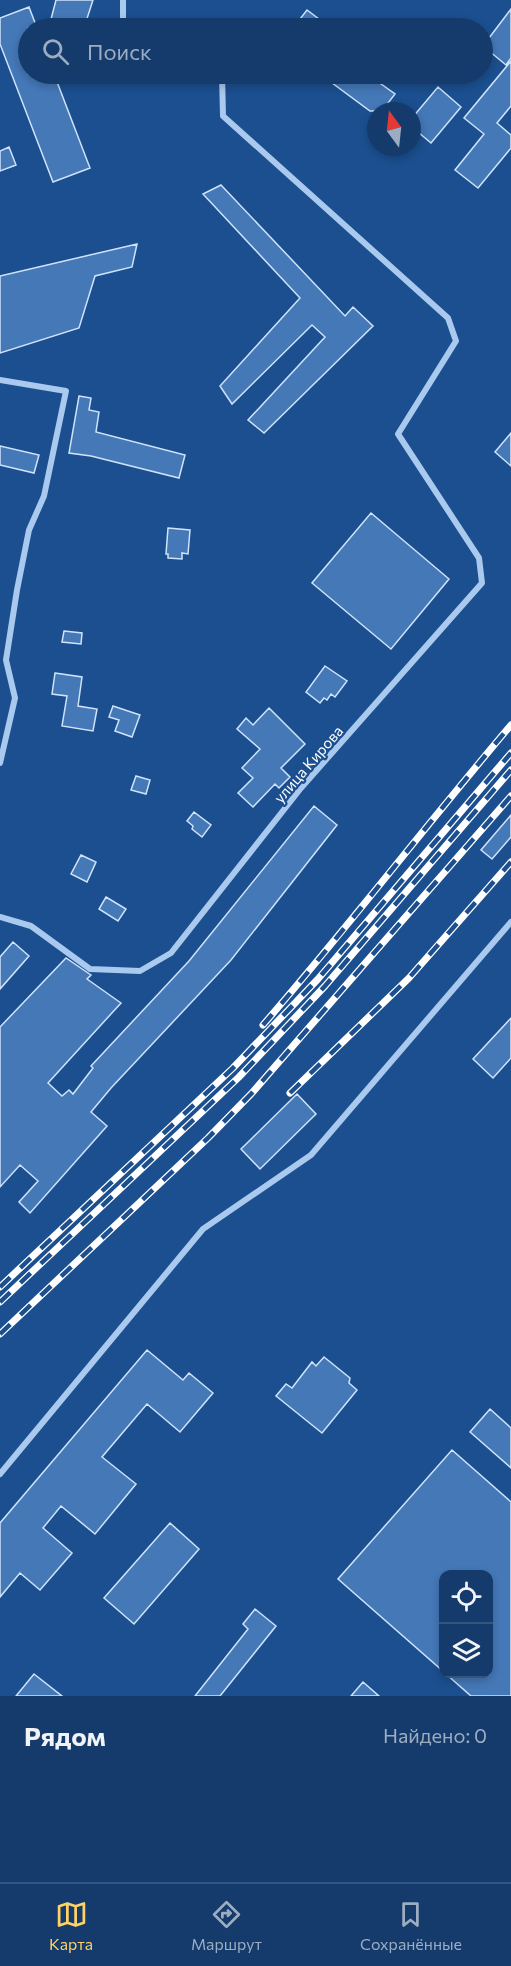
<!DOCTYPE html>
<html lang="ru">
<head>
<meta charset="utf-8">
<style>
  :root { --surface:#143b6b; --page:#214673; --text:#f1f3f6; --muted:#9dadc1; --line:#33557e; --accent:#ffd166 }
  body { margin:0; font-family:Commissioner,sans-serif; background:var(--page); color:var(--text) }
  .controls { position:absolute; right:18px; bottom:18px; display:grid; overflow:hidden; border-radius:12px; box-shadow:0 3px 9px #0003 }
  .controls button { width:54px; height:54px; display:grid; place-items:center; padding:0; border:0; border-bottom:2px solid var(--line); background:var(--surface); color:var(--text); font:30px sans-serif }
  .compass { position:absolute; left:367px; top:102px; width:54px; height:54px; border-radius:50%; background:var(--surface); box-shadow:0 3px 9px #0003; rotate:345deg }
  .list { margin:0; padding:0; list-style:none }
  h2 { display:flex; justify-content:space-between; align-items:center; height:78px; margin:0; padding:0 24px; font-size:26px }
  h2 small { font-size:20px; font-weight:400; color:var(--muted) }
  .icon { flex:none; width:33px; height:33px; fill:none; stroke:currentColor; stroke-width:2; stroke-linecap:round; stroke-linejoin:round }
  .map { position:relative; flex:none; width:511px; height:1696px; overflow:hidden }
  .search { position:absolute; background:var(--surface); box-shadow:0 3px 9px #0003; left:18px; right:18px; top:18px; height:66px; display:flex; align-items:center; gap:15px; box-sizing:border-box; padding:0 21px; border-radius:33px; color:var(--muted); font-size:22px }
  .sheet { height:186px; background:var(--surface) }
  nav { display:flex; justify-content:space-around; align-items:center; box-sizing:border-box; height:84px; border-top:2px solid var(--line); background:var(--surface); font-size:16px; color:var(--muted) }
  nav a { display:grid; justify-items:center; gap:3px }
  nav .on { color:var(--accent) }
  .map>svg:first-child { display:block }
  .building { fill:#4478b7; stroke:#cfe3fa; stroke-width:1.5 }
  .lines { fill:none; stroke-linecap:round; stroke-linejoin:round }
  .street { stroke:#a9c9ee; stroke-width:6 }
  .rail-casing { stroke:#fff; stroke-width:7 }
  .rail { stroke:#1b4f8f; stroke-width:4.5; stroke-dasharray:14; stroke-linecap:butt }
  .labels { text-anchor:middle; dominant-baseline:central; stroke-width:4.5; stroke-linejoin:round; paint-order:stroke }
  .street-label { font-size:15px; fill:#fff; stroke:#1b4f8f }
</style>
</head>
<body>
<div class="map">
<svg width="511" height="1696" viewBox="0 0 511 1696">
  <rect width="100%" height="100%" fill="#1b4f8f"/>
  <path class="building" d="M56 0H93L84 28H69L50 23Z
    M29 7 37 28H28V74H54L90 168 53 182 0 44V18Z
    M511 9V58L506 65 483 46Z
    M307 10 331 28H293Z
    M511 61V106L497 123 511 135V148L478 188 455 170 484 134 464 118Z
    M320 74H367L395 94 382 111H370Z
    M438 87 461 107 431 143 412 127V118Z
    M9 147 16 165 0 171V151Z
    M221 185 345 316 353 307 373 326 264 433 248 420 325 337 312 325 232 404 220 386 300 298 203 194Z
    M137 244 132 267 95 276 79 328 0 353V276Z
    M79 396 91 398 89 410 99 412 96 432 185 455 179 478 91 456 69 453Z
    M511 433V466L495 452Z
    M0 446 39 455 34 473 0 465Z
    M371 513 449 579 391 649 312 583Z
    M168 528 190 530 188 554 182 553V559L168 558V554H166Z
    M64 631 82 633 81 644 62 642Z
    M325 666 347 681 335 697 331 694 327 700 324 698 320 703 306 692Z
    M55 673 82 677 78 706 97 709 93 731 62 726 67 696 52 694Z
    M113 706 140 715 132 737 115 731 119 720 109 717Z
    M269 708 305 744 281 768 290 777 279 788 275 784 253 807 238 793 253 778 242 768 260 749 237 729 246 718 253 725Z
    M136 776 150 780 146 794 131 790Z
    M314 806 337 825 231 960 111 1088 91 1112 107 1126 30 1213 19 1202 38 1181 20 1165 0 1187V1027L66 958 91 975 87 979 121 1003 48 1083 62 1096 69 1090 73 1094 93 1068 91 1066 189 961Z
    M194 812 211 825 202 837 192 829 193 826 187 821Z
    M511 815V837L492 859 481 850Z
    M81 855 96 862 87 882 71 874Z
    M106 897 126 909 118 921 99 909Z
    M13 942 29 956 0 989V957Z
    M511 1018V1058L493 1078 473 1059Z
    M297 1094 316 1114 260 1169 241 1149Z
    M147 1350 183 1380 189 1373 213 1393 180 1432 147 1404 102 1457 136 1484 95 1534 61 1506 43 1528 72 1553 40 1590 20 1573 0 1597V1523Z
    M324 1357 350 1378 349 1383 357 1390 322 1433 276 1396 286 1384 292 1388 312 1362 316 1366Z
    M490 1409 511 1428V1468L470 1432Z
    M452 1450 511 1502V1696H471L446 1674H489V1575H444V1672L338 1579Z
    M170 1523 199 1549 134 1624 104 1598Z
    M255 1609 276 1626 220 1696H195L248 1629 243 1624Z
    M34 1674 62 1696H16Z
    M363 1682 379 1696H351Z"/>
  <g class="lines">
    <path class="street" d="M123 28V0
      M0 380 66 391 44 496 29 530 17 590 6 660 15 698 0 763
      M0 917 31 926 90 969 140 971 171 953 301 788 482 583 479 558 398 434 456 341 448 318 223 116 222 74
      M0 1474 203 1229 311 1155 511 922"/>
    <defs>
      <path id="rail" d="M263 1025C348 927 427 824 511 725
        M290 1093 409 978 511 862
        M0 1287 233 1068 318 979 511 753
        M0 1302 239 1077 325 986 511 770
        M0 1334 208 1138 251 1094 511 796"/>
    </defs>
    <use href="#rail" class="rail-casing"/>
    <use href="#rail" class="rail"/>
  </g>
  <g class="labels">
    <g class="street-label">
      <text transform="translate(308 764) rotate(-49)">улица Кирова</text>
    </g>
  </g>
</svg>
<div class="controls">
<button><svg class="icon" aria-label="locate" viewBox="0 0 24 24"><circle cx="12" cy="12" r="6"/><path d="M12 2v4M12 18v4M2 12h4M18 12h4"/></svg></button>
<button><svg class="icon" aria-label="layers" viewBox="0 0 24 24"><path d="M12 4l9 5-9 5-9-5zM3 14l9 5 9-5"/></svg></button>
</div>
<svg class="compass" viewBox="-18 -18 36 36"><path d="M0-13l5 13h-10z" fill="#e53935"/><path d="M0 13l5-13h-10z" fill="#9dadc1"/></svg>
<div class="search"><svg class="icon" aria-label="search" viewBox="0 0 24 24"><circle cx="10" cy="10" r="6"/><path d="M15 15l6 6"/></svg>Поиск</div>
</div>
<section class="sheet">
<h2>Рядом<small>Найдено: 0</small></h2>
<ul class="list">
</ul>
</section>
<nav>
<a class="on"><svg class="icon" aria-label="map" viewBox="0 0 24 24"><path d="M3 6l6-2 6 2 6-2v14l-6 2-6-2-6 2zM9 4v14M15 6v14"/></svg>Карта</a>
<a><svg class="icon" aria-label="directions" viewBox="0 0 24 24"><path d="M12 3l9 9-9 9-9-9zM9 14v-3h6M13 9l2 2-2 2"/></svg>Маршрут</a>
<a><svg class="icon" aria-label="saved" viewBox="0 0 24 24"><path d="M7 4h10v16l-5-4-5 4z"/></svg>Сохранённые</a>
</nav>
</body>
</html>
